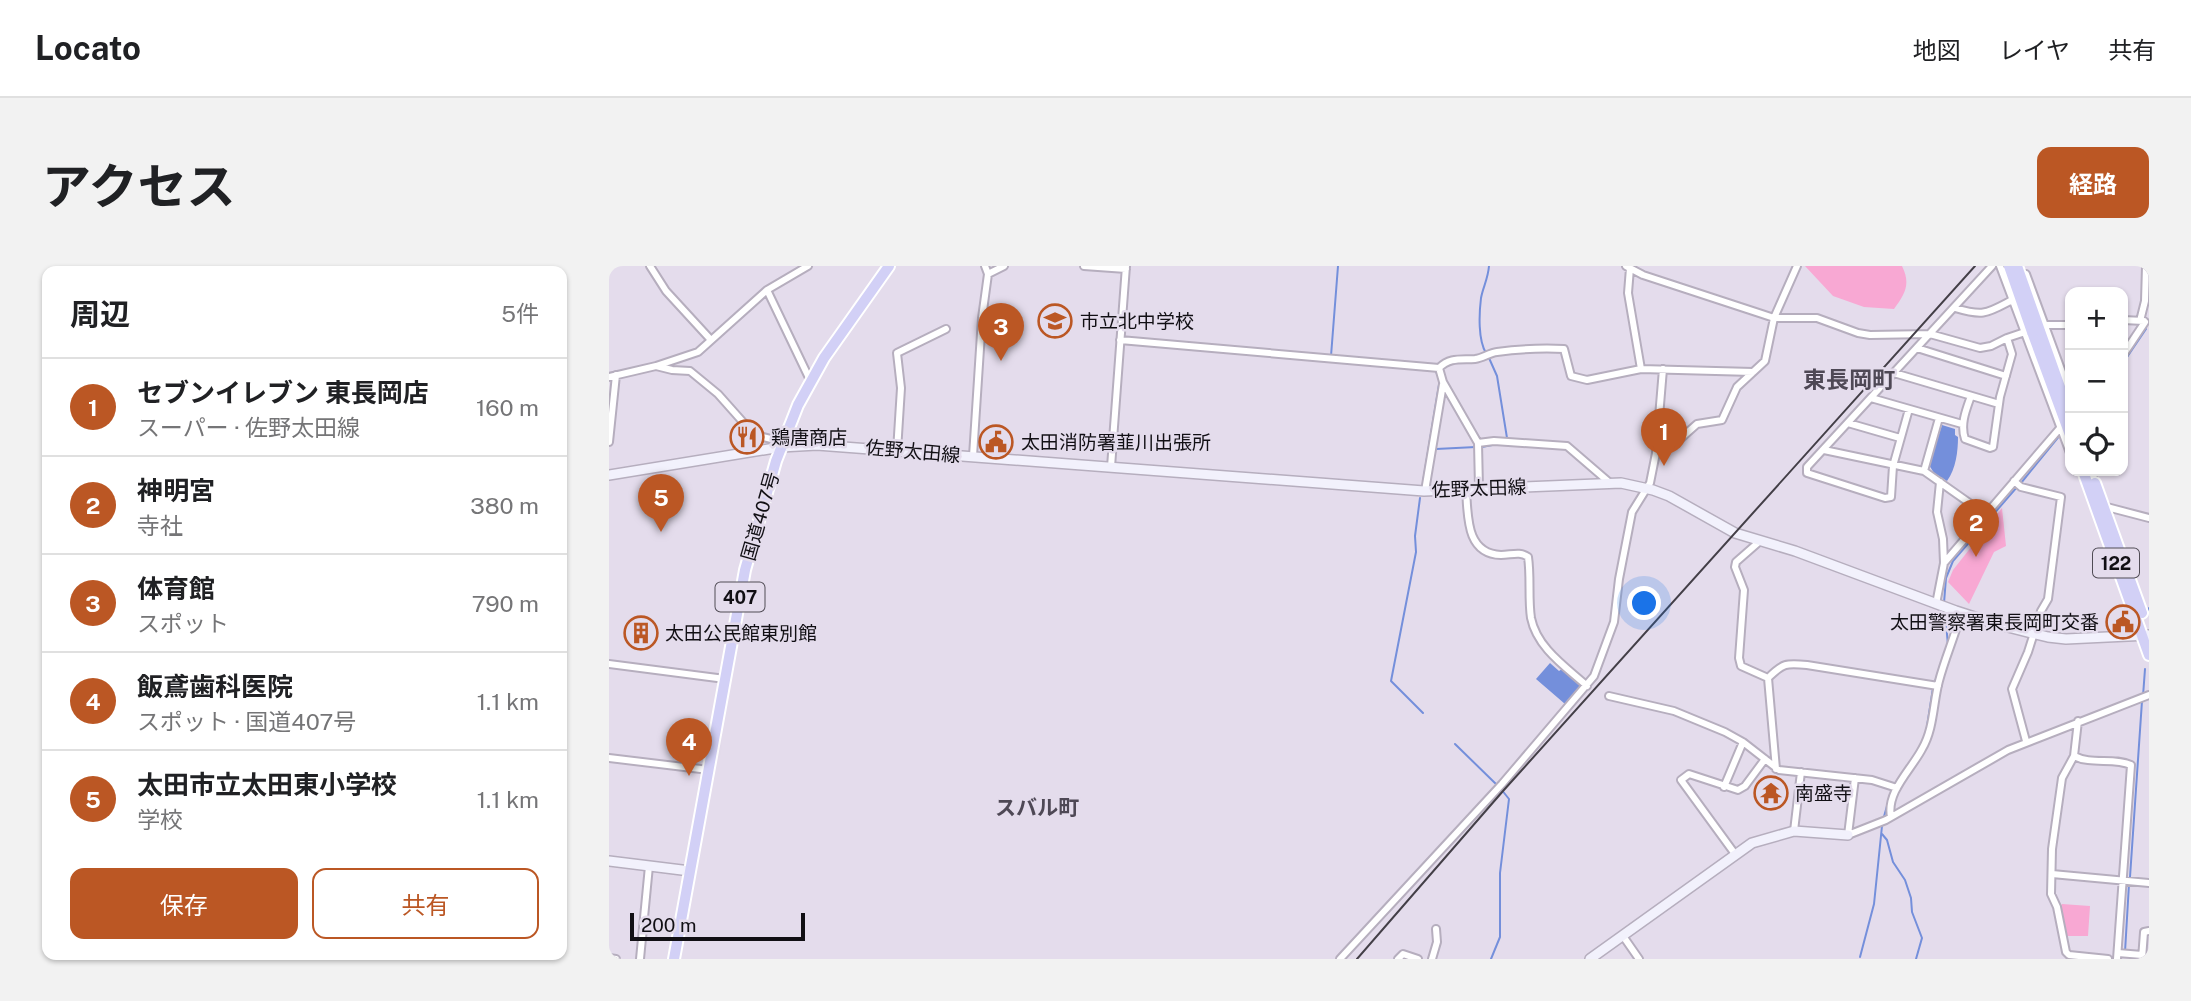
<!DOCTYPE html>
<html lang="ja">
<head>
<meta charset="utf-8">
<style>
  :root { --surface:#fff; --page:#f2f2f2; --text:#202124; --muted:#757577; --line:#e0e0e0; --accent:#bb5724 }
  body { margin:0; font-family:"Public Sans","Noto Sans JP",sans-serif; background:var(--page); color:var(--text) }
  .controls { position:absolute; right:21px; top:21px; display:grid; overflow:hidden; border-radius:14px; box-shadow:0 2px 5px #0004 }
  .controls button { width:63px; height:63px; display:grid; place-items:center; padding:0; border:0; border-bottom:2px solid var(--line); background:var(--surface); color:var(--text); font:35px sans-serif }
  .scale { position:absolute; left:21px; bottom:18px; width:175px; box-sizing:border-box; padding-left:7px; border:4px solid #110f14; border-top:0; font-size:19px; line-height:24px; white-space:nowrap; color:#110f14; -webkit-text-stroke:5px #e4dcec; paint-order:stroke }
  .you { position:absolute; left:1036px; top:338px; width:24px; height:24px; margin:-18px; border:5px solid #fff; border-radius:50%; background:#1a73e8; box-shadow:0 0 0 10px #1a73e833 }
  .badge { display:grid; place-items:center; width:46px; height:46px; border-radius:50%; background:var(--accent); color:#fff; font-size:23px; font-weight:700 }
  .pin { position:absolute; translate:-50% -58px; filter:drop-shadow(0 2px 4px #0008) }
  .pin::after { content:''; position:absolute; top:37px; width:24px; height:21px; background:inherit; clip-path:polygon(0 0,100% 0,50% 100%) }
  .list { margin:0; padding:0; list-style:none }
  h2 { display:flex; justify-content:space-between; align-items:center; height:91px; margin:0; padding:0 28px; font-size:30px }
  h2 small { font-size:23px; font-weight:400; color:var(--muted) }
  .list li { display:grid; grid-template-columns:46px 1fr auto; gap:21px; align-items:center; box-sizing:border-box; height:98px; padding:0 28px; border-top:2px solid var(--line) }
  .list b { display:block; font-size:26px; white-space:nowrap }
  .list p { margin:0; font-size:23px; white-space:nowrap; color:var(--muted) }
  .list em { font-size:23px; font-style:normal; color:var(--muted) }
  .actions { display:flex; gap:14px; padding:21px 28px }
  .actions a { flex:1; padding:16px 0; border:2px solid var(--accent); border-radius:14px; text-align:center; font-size:24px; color:var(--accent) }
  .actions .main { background:var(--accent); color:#fff }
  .icon { flex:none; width:38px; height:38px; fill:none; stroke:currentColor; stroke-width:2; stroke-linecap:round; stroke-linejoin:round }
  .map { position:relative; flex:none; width:1540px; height:693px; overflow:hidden; border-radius:14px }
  header { display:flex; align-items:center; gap:42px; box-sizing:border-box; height:98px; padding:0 35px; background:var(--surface); border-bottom:2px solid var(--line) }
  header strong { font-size:33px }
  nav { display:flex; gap:38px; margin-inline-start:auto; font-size:24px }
  .intro { display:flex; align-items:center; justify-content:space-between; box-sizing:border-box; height:168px; padding:0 42px }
  h1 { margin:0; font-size:49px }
  .button { padding:18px 32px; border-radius:14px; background:var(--accent); color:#fff; font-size:24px; font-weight:700 }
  main { display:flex; gap:42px; padding:0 42px }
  aside { flex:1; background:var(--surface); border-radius:14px; box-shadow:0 2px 5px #0004 }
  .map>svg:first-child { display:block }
  .green { fill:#f8a8d3 }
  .water { fill:#748fdb }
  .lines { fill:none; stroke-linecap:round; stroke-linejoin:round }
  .stream { stroke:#748fdb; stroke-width:2 }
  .street-casing { stroke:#b6aebe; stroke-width:10 }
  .secondary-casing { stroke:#b6aebe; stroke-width:12 }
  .highway-casing { stroke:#fff; stroke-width:14 }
  .street { stroke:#fff; stroke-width:6 }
  .secondary { stroke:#f2f1fc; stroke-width:9 }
  .highway { stroke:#d2d0f6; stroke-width:10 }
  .rail { stroke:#433f47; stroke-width:2 }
  .highway-bridge-casing { stroke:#fff; stroke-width:14; stroke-linecap:butt }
  .highway-bridge { stroke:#d2d0f6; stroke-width:10 }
  .labels { text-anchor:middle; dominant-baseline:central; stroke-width:5; stroke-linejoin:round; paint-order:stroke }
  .shield { fill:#e4dcec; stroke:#504c55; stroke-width:2 }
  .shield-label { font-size:18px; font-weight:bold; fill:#110f14 }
  .poi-label { font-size:19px; fill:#110f14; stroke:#e4dcec; text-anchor:start }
  .street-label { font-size:19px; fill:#110f14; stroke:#e4dcec }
  .neighbourhood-label { font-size:21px; font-weight:bold; fill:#4e4855; stroke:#e4dcec }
  .quarter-label { font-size:23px; font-weight:bold; fill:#4e4855; stroke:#e4dcec }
</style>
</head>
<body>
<header>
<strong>Locato</strong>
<nav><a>地図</a><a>レイヤ</a><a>共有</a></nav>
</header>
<div class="intro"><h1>アクセス</h1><a class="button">経路</a></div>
<main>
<aside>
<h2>周辺<small>5件</small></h2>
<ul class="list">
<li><span class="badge">1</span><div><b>セブンイレブン 東長岡店</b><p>スーパー · 佐野太田線</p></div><em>160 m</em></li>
<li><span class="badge">2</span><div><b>神明宮</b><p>寺社</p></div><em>380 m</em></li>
<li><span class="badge">3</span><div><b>体育館</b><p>スポット</p></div><em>790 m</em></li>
<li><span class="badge">4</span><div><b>飯鳶歯科医院</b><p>スポット · 国道407号</p></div><em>1.1 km</em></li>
<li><span class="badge">5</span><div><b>太田市立太田東小学校</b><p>学校</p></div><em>1.1 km</em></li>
</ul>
<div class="actions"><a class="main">保存</a><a>共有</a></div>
</aside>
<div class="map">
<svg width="1540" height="693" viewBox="0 0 1540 693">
  <rect width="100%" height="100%" fill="#e4dcec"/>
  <path class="green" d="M1196 0H1293C1302 18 1296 28 1285 43L1255 41 1224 30Z
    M1393 242 1397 280 1385 286 1360 338 1339 316 1344 304Z
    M1453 638 1481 640 1479 670H1457L1451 641Z"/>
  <path class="water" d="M1333 159 1346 163V169L1349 171C1349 185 1347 203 1338 215L1325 207 1320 199Z
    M941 397 950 405 953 403 971 418 970 422 956 438 927 413Z"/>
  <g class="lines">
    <path class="stream" d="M877 87C869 74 870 48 872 32 874 21 879 13 880 0
      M722 90 729 0
      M880 92 888 110 898 172
      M1514 97 1537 63
      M873 181 888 178
      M827 183 867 181
      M814 216 831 113 826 104
      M1412 217 1451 169
      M811 232 806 270 807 286 782 415 814 447
      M1335 337 1337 312 1344 295 1408 221
      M1540 344V342
      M1336 347 1339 379
      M1534 430 1536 403
      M1317 467 1324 422 1332 397
      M846 478 888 519
      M1290 512 1307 488
      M1274 554 1280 533
      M1273 568 1278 574 1284 596 1296 614 1302 632 1303 646 1313 672 1307 693
      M1521 611 1533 435
      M1516 686 1520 618
      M1251 691 1265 638 1273 560
      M882 693 891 671V607L900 533 892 523"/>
    <defs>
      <path id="street" d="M41 0 57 25 102 74
        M475 0 517 3
        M1017 0 1034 9 1153 48 1165 52H1208L1249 67 1261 69 1321 68 1371 82 1382 80 1398 72 1437 59H1461
        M1391 0 1461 187
        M1021 2 1019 27 1032 103
        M379 8 395 0
        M1417 8 1461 128
        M158 24 202 116
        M1346 42C1376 51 1378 47 1405 33
        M1514 54 1535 55
        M1531 55 1536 35 1537 0
        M511 74 830 102
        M1308 82 1397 110
        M1514 89 1536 56
        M47 100 63 104 81 105 109 128 141 164 150 170 174 176
        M830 102C841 91 852 94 866 93 874 92 880 87 888 86 910 83 933 82 955 83L962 110 978 114 1032 103 1144 106
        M830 102 834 116 869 177 885 175 958 180 1001 217
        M1285 107 1390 138
        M0 111 47 100 89 86 158 24 199 0
        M1362 130C1357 144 1351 158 1356 173L1381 182 1384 181 1391 131 1403 88 1398 72
        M1262 132 1353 158
        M1300 143 1284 200 1282 231 1276 232 1198 207V201L1383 0
        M1239 157 1291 172
        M0 176 7 109
        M869 177 870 222
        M1215 184 1315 205 1376 248
        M288 185 292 122 288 87 337 63
        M1047 187 1070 174 1088 158 1113 154 1128 121 1156 95 1165 52 1188 0
        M364 190 373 52 379 8 376 0
        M502 201 517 0
        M1315 205 1330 152
        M1484 211V205
        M1405 215 1412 221 1452 231 1439 333 1432 345 1419 386 1403 423 1417 475
        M857 223C859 248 856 288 892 289 902 289 911 285 919 291 922 311 919 332 922 352 928 382 957 401 978 420
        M816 225 834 118
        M1494 240 1540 252
        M1151 275 1127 296 1126 301 1135 324 1130 392 1132 400 1159 412
        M1335 297 1452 161
        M1327 338 1335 297 1334 273 1328 246 1331 216
        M0 398 116 413
        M1000 430 1065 445 1116 466 1134 476 1170 504 1263 514 1288 522
        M1469 455 1465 490 1453 512 1443 583 1442 628 1448 641 1457 686 1460 689 1499 693
        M1465 490C1482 499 1505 491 1522 499L1508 693
        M0 492 100 504
        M1167 503 1159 412C1174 397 1177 397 1198 399L1329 420
        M1246 512 1239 569 1277 554 1399 484 1540 429
        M1115 521 1134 476
        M1282 551C1277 526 1302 504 1313 483 1325 463 1324 437 1330 415 1336 392 1346 370 1352 347
        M1185 565 1192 506
        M1126 588 1072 514 1080 508 1129 524 1136 520 1156 493
        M1443 608 1540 617
        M1014 670 1030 693
        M1509 687 1533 689
        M0 692 7 693
        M31 693 40 600
        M731 693 893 518 985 410 1005 356 1010 313 1023 246 1041 217 1047 187 1054 103
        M789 693 794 688 809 693
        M823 693 828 676 827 663
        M1533 693 1535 666 1540 665"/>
      <path id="secondary" d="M0 209 172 181 208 179 815 225 1012 217 1044 224 1060 230 1126 267 1186 285 1347 345 1387 358 1439 371 1457 373 1540 369
        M0 595 81 605
        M981 693 1143 577 1185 565 1239 569"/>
      <path id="highway" d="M1431 65 1457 138
        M1423 66 1461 169
        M1474 205 1540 389
        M1486 217 1533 347
        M65 693 136 304 167 195 189 139 215 92 280 0"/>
    </defs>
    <use href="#street" class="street-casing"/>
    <use href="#secondary" class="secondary-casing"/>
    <use href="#highway" class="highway-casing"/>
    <use href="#street" class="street"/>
    <use href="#secondary" class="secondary"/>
    <use href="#highway" class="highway"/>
    <path class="rail" d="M748 693 894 525 1366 0"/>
    <defs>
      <path id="highway-bridge" d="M1400 0 1423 66
        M1408 0 1431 65"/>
    </defs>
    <use href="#highway-bridge" class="highway-bridge-casing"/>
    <use href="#highway-bridge" class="highway-bridge"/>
  </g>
  <defs>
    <symbol id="school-ring" viewBox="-11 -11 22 22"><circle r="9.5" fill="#e4dcec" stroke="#bb5724" stroke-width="1.5"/><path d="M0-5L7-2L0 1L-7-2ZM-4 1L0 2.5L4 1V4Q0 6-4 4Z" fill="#bb5724"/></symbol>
    <symbol id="restaurant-ring" viewBox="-11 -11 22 22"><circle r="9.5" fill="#e4dcec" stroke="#bb5724" stroke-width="1.5"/><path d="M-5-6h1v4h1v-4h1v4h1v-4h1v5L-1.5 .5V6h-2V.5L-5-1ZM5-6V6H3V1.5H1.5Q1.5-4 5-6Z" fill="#bb5724"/></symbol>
    <symbol id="civic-ring" viewBox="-11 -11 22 22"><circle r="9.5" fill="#e4dcec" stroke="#bb5724" stroke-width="1.5"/><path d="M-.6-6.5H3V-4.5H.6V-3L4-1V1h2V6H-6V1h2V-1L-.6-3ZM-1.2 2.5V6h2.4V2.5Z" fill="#bb5724"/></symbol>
    <symbol id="building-ring" viewBox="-11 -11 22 22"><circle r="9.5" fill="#e4dcec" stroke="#bb5724" stroke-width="1.5"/><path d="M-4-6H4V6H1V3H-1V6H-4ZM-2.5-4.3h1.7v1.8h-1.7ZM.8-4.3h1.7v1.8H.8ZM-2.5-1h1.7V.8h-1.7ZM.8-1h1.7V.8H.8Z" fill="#bb5724"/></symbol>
    <symbol id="temple-ring" viewBox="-11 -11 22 22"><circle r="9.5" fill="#e4dcec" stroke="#bb5724" stroke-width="1.5"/><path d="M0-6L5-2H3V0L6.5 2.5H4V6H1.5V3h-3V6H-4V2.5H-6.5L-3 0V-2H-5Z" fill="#bb5724"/></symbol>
  </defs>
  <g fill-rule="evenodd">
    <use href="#school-ring" x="427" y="36" width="38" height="38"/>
    <use href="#restaurant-ring" x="119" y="152" width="38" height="38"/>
    <use href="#civic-ring" x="368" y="157" width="38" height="38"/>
    <use href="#civic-ring" x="1495" y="337" width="38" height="38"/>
    <use href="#building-ring" x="13" y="348" width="38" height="38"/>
    <use href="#temple-ring" x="1143" y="508" width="38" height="38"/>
  </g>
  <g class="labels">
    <g class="shield">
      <rect x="1484" y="282.5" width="46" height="29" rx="5"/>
      <rect x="106.5" y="316.5" width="49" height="29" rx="5"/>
    </g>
    <g class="shield-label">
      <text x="1507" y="297">122</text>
      <text x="131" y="331">407</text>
    </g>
    <g class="poi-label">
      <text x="471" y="55">市立北中学校</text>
      <text x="162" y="171">鶏唐商店</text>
      <text x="412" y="176">太田消防署韮川出張所</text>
      <text x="1490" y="356" text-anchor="end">太田警察署東長岡町交番</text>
      <text x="56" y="367">太田公民館東別館</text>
      <text x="1186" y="527">南盛寺</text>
    </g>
    <g class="street-label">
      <text transform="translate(304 185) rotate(5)">佐野太田線</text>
      <text transform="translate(870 222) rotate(-2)">佐野太田線</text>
      <text transform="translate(151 250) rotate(-74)">国道407号</text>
    </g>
    <g class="neighbourhood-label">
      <text x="428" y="541">スバル町</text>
    </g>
    <g class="quarter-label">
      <text x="1240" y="113">東長岡町</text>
    </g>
  </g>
</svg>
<div class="controls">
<button>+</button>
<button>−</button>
<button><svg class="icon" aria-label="locate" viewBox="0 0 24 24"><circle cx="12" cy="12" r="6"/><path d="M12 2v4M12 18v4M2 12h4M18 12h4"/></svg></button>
</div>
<div class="scale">200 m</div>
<div class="you"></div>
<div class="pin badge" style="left:1055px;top:200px">1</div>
<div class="pin badge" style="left:1367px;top:291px">2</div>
<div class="pin badge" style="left:392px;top:95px">3</div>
<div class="pin badge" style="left:80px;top:510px">4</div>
<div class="pin badge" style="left:52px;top:266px">5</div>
</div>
</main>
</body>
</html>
